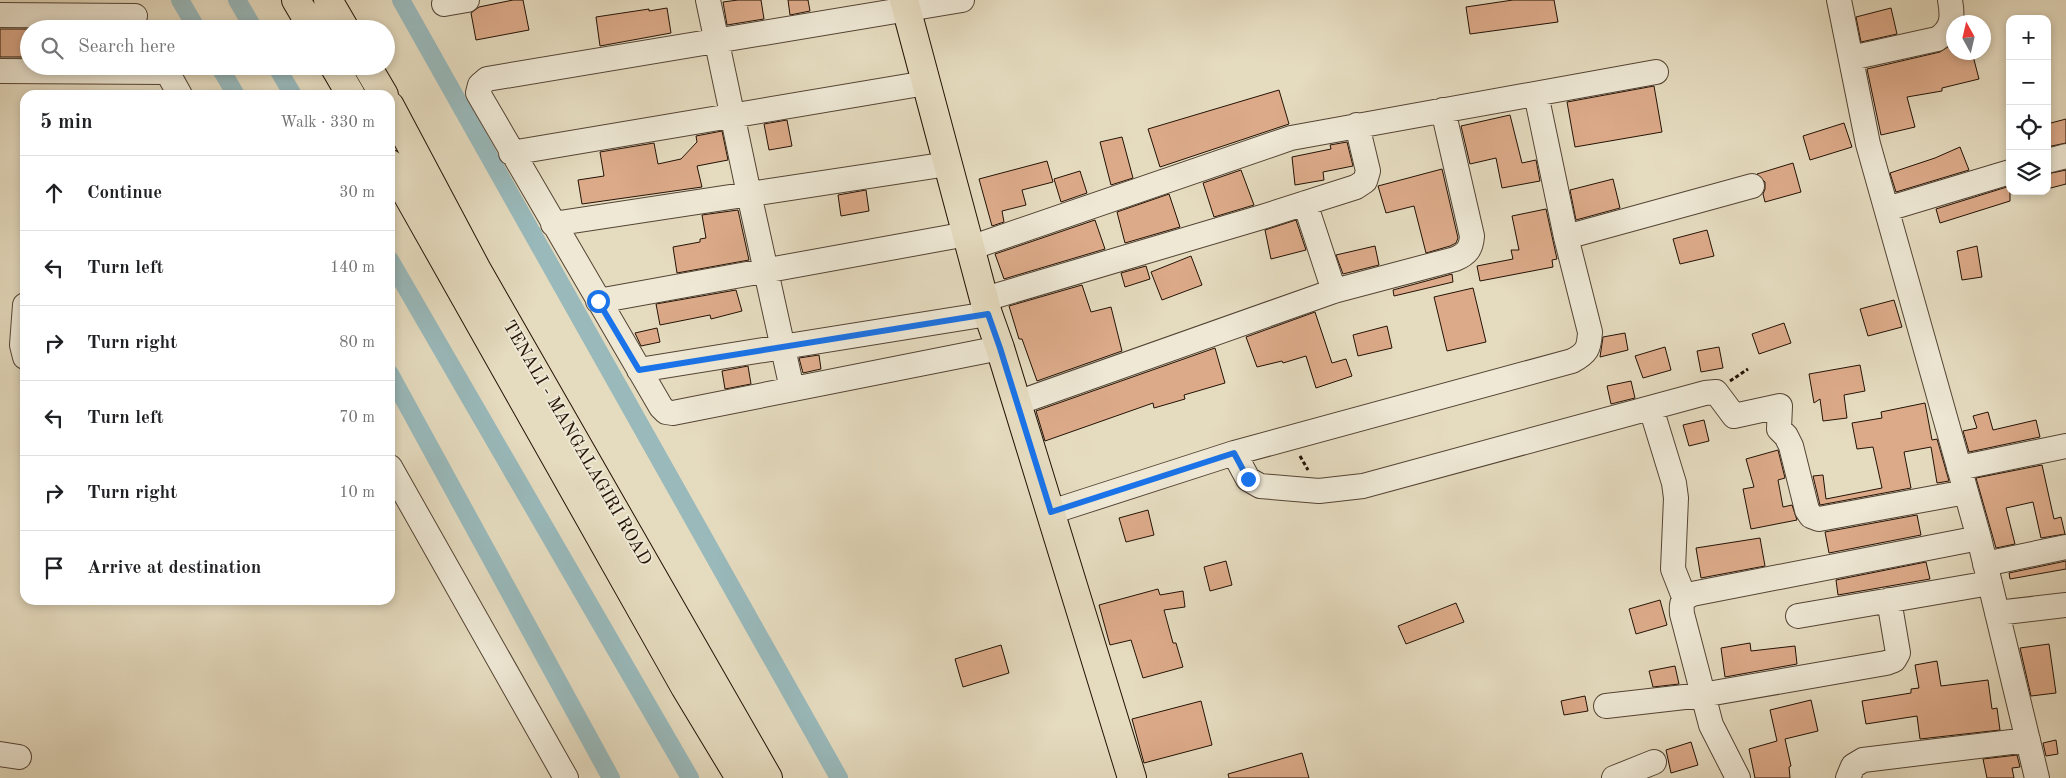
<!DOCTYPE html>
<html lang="en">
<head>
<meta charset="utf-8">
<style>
  :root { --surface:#fff; --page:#f2f2f2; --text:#202124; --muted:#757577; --line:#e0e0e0 }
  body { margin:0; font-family:"Old Standard TT",serif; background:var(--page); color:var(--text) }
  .controls { position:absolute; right:15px; top:15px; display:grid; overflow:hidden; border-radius:10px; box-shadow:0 2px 8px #0003 }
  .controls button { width:45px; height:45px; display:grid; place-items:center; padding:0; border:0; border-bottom:1px solid var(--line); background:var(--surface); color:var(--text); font:25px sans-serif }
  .compass { position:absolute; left:1946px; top:15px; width:45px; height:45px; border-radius:50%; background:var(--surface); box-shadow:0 2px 8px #0003; rotate:352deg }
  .stop { position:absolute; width:15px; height:15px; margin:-11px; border:4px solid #1a73e8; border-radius:50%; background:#fff }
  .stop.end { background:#1a73e8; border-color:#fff; box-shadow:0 1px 5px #0008 }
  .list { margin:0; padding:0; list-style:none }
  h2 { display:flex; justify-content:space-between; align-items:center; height:65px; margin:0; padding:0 20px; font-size:21px }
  h2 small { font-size:16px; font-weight:400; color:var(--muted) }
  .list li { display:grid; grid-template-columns:32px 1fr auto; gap:15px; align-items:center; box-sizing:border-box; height:75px; padding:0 20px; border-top:1px solid var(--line) }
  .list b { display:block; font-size:19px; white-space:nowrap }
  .list em { font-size:16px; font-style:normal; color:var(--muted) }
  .icon { flex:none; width:28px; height:28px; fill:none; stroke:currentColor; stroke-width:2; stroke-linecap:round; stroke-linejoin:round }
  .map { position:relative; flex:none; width:2066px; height:778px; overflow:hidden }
  .search { position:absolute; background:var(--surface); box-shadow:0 2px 8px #0003; left:20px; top:20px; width:375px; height:55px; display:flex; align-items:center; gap:12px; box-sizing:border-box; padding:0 18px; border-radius:28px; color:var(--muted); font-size:19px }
  .panel { position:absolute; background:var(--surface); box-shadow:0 2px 8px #0003; left:20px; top:90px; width:375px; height:515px; border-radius:15px }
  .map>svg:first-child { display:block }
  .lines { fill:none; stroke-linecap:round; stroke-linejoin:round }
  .canal { stroke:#99b9bb; stroke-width:18 }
  .building { fill:#dcaa89; stroke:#231205 }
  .minor-casing { stroke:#544434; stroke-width:26 }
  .major-casing { stroke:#231205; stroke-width:30 }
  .path { stroke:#231205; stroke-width:3; stroke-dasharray:4 2.5; stroke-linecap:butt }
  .minor { stroke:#eee8d5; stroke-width:24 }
  .major { stroke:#e5dbbf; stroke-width:28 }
  .route { stroke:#1a73e8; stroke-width:6 }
  .labels { text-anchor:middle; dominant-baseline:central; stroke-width:4; stroke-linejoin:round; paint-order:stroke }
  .street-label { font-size:18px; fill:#231205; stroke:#eee8d5 }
</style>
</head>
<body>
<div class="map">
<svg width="2066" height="778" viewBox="0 0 2066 778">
  <rect width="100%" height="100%" fill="#e5dbbf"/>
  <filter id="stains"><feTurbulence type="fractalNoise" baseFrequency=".004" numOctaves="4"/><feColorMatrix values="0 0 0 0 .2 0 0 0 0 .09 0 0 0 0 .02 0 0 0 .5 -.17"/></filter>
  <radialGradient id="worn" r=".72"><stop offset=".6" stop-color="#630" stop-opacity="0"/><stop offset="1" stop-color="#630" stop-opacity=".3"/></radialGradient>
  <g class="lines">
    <path class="canal" d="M180 0 197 29
      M237 0 254 29
      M401 0 839 778
      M219 66 236 95
      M276 66 293 95
      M390 260 690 778
      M390 374 611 778"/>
  </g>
  <path class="building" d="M513 0H523L529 30 476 40 471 13 479 7Z
    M738 0H761L764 19 727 25 723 2Z
    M788 0H808L810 11 790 15Z
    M1513 0H1554L1558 22 1470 34 1466 7Z
    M667 8 671 33 600 46 596 17 649 9V11Z
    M1891 8 1897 34 1861 42 1856 17Z
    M0 29H29V57H0Z
    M1954 43V52H1972L1979 79 1942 88V91L1907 97 1915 127 1881 135 1867 69 1940 52Z
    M1654 86 1662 132 1575 147 1567 102Z
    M1279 90 1289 124 1160 167 1148 129Z
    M1510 115 1522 163 1536 160 1540 181 1502 188 1496 158 1470 164 1461 126Z
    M2066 119V143L2047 147V124Z
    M787 120 792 146 769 150 764 124Z
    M1844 123 1852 147 1810 160 1803 136Z
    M722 131 728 160 697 166 702 187 582 204 578 180 604 176 600 152 654 143 658 164 681 159 697 142 696 136Z
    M1122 137 1133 178 1111 185 1100 142Z
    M1347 142 1353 166 1323 172 1324 180 1295 185 1292 157 1331 149 1330 145Z
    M1960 147 1969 170 1896 192 1890 173 1935 158Z
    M1047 161 1053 182 1022 190 1026 205 1002 211 1004 222 992 226 979 179Z
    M1793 163 1801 192 1765 202 1763 194 1765 189V182L1757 174Z
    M1442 169 1458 238 1456 243 1450 246 1426 253 1414 206 1386 213 1378 186Z
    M1241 170 1254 205 1214 217 1203 183Z
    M2066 170V184L2047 189V174Z
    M1080 171 1087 193 1061 202 1054 179Z
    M1613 179 1620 208 1576 220 1570 190Z
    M2010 186V201L1940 223 1936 209Z
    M866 190 869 211 841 216 838 195Z
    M1169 194 1180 227 1125 243 1117 212Z
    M1546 209 1557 259 1552 260 1553 267 1480 281 1477 266 1513 259 1511 250H1519L1512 216Z
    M738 210 749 260 677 273 673 247 700 242V239L706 238 702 215Z
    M1095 220 1105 249 1004 279 995 254Z
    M1296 220 1306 250 1271 259 1265 230Z
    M1707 230 1714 256 1680 264 1673 239Z
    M1375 246 1379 265 1343 274 1336 255Z
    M1977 246 1982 277 1962 280 1957 251Z
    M1191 256 1202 285 1162 300 1151 272Z
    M1146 266 1150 279 1125 287 1121 273Z
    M1452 274 1453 282 1394 296 1393 290Z
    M1082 285 1091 312 1111 307 1122 351 1037 381 1022 339H1019L1009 306Z
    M1473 288 1486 342 1447 351 1434 297Z
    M736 290 742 311 711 319 710 315 660 325 656 304Z
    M1894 300 1902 327 1868 336 1860 309Z
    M1315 312 1332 363 1346 359 1352 376 1316 388 1306 356 1283 363 1282 361 1257 367 1246 337Z
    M1784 323 1791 343 1759 354 1752 334Z
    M1387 326 1392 348 1358 356 1353 335Z
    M657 328 660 342 641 346 635 333Z
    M1625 333 1628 350 1600 357 1603 337Z
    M1665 347 1671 370 1643 378 1635 356Z
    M1719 347 1723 368 1701 372 1697 351Z
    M1215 348 1225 383 1184 395 1185 399 1154 408 1153 403 1045 441 1036 411Z
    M819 355 821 369 803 373 799 358Z
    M1860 365 1865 391 1844 395 1847 418 1823 421 1820 399 1814 403 1809 374Z
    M748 366 751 384 725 389 722 371Z
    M1631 381 1635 398 1611 404 1607 386Z
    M1925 403 1932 440 1937 439 1949 481 1937 483 1931 447 1904 452 1911 488 1820 505 1813 476 1823 475 1826 499 1882 488 1873 447 1857 449 1852 423 1882 418 1881 412Z
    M1988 412 1993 430 2036 420 2040 437 1969 452 1963 431 1977 428 1973 416Z
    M1704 420 1709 441 1689 446 1683 425Z
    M1778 450 1785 478 1778 480 1783 507 1792 505 1797 520 1751 529 1743 489 1754 487 1746 459Z
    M2042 465 2054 519 2061 517 2065 534 2041 538 2033 502 2006 508 2015 544 1996 548 1976 478Z
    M1148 510 1154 535 1126 542 1119 518Z
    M1917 515 1921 535 1829 553 1825 532Z
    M1760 538 1765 566 1701 578 1696 548Z
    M1226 561 1232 585 1210 591 1204 567Z
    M2066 561V569L2010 579 2009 573Z
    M1926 562 1930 579 1838 595 1836 580Z
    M1158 589 1160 595 1183 591 1185 607 1164 610 1173 643H1176L1183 667 1143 678 1131 640 1110 645 1099 605Z
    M1660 600 1667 625 1636 634 1629 609Z
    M1456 603 1464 622 1406 644 1398 626Z
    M1750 643 1751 651 1795 646 1797 664 1725 677 1721 648Z
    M2049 644 2056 693 2031 696 2020 648Z
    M1001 645 1009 673 963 687 955 659Z
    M1937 661 1941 686 1988 680 1992 709 1997 708 2000 730 1920 739 1917 716 1866 724 1862 701 1911 693V689L1919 688 1915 665Z
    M1675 666 1679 684 1653 687 1649 671Z
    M1585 696 1588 711 1564 715 1561 701Z
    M1811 700 1818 731 1785 739 1791 766 1789 767 1790 778H1755L1749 749 1777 741 1770 710Z
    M1201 701 1212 745 1144 763 1132 719Z
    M2056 740 2058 754 2046 756 2043 743Z
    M1691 742 1698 765 1671 773 1666 750Z
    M1302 753 1309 778H1229L1228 774Z
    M2017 755 2020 767 2012 768 2014 778H1987L1983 759Z"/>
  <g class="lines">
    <defs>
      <path id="minor" d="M708 0 749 194 792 389
        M962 0 487 79 480 85 478 93 661 407 666 412 673 413 1000 348
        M1839 0 1868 144 1979 538 2037 778
        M444 4 467 0
        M0 15 135 16
        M1851 58 1937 39C1953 29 1953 17 1950 0
        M164 66 180 95
        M0 71 167 72
        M1536 94 1566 237 1752 186
        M511 153 926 83
        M2047 161 2066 156
        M1305 203 1334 291
        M1887 209 2010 172
        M553 224 948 164
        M970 248 1291 138 1656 72
        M985 299 1262 217 1356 187 1365 181 1368 171 1357 125
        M598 301 967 234
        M25 305 22 345 25 357
        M639 370 988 314
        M1017 403 1334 291 1455 259C1467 254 1471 249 1472 236L1443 110
        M1651 408 1674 483 1676 498 1673 569 1684 597
        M1234 453 1248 479 1260 486 1319 491 1363 486 1705 393 1716 392 1734 416 1780 406 1779 429 1786 436 1791 446 1807 510 1811 516 1819 519 1966 492
        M390 467 566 778
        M1959 468 2066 446
        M1051 512 1234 453 1572 361C1587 353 1589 349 1590 332L1566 237
        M1985 564 2066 547
        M1997 613 2066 605
        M1798 616 1990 583
        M1606 706 1702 695 1886 663 1894 660 1898 653 1889 600
        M0 754 19 757
        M1614 778 1654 762
        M1738 778 1711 725 1682 614C1681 603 1682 599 1692 594L1979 538
        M1848 778 1853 766 1863 760 2028 740"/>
      <path id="major" d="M296 0 313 29
        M328 0 345 29
        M904 0 988 314 1000 348 1132 778
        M334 66 351 95
        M367 66 384 95
        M390 106 477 270 768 778
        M390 164 685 687 740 778"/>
    </defs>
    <use href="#minor" class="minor-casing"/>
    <use href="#major" class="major-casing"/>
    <path class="path" d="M1730 381 1748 369
      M1300 456 1308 470"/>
    <use href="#minor" class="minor"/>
    <use href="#major" class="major"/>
  </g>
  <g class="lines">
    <path class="route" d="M598 301 639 370 988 314 1000 348 1051 512 1234 453 1248 479"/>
  </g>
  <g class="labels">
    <g class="street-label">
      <text transform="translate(577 443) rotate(60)">TENALI - MANGALAGIRI ROAD</text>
    </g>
  </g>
  <rect width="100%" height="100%" filter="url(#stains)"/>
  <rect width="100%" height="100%" fill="url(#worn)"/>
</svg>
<div class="controls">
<button>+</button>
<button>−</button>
<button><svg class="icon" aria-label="locate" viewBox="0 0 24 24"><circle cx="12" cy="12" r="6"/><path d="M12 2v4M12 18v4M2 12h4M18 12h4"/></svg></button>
<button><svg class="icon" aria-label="layers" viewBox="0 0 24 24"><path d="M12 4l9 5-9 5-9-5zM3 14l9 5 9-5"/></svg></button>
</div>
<svg class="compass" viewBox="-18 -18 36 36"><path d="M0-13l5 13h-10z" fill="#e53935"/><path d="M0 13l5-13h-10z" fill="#757577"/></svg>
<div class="stop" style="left:598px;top:301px"></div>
<div class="stop end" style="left:1248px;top:479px"></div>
<div class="search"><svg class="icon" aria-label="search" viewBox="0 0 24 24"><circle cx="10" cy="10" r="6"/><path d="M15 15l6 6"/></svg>Search here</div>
<section class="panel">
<h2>5 min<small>Walk · 330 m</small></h2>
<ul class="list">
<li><svg class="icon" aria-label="ahead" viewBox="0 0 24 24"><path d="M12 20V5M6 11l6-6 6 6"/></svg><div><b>Continue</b></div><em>30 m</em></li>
<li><svg class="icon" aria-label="left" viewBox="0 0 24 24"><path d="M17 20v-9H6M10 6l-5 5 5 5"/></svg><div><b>Turn left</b></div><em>140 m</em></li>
<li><svg class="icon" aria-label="right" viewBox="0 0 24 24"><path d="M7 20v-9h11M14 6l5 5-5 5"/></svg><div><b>Turn right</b></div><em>80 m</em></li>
<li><svg class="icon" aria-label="left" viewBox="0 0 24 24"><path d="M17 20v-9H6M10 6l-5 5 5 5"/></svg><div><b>Turn left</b></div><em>70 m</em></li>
<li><svg class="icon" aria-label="right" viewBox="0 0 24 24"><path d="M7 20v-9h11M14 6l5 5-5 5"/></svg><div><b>Turn right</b></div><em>10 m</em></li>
<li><svg class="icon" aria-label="arrive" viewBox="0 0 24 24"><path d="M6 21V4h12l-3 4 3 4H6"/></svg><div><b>Arrive at destination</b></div></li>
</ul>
</section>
</div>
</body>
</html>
